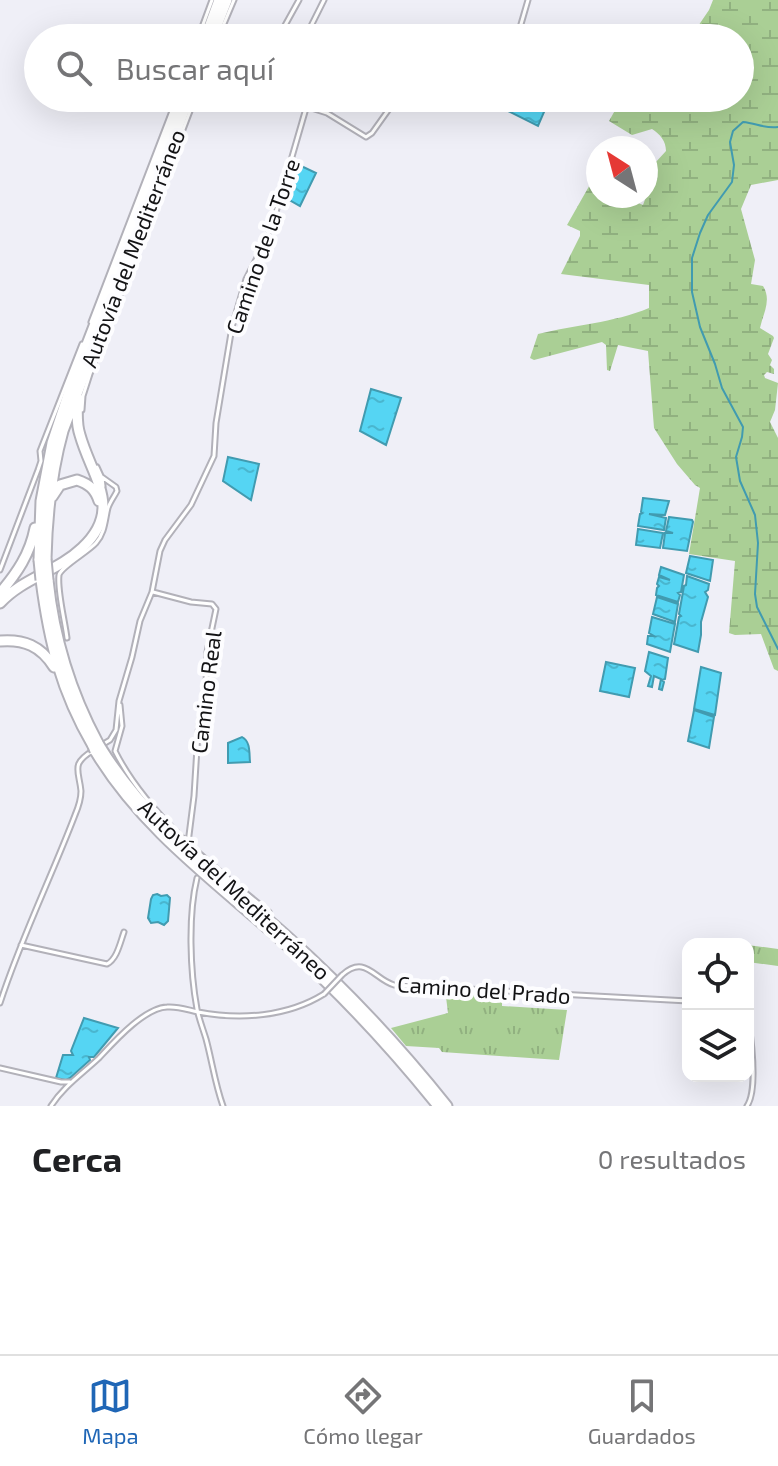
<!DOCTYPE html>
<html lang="es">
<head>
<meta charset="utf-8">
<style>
  :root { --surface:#fff; --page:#f6f6f6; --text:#202124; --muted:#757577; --line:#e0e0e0; --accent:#1f66b6 }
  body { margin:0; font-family:"Exo 2",sans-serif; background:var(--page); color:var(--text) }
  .controls { position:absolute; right:24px; bottom:24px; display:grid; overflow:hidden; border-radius:16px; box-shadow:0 8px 32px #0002 }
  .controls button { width:72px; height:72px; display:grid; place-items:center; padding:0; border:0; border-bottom:2px solid var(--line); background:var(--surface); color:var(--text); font:40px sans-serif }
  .compass { position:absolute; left:586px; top:136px; width:72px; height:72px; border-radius:50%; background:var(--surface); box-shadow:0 8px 32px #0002; rotate:324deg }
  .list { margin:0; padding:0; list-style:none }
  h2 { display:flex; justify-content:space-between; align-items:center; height:104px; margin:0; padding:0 32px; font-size:34px }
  h2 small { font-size:26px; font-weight:400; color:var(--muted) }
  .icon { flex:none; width:44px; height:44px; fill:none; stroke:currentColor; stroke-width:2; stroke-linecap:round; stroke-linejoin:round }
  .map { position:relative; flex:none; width:778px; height:1106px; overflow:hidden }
  .search { position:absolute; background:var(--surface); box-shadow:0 8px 32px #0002; left:24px; right:24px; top:24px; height:88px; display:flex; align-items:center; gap:20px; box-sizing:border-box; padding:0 28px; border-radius:44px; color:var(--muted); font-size:30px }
  .sheet { height:248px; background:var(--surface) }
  nav { display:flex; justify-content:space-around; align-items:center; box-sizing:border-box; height:112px; border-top:2px solid var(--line); background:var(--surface); font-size:22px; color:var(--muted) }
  nav a { display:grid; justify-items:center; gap:4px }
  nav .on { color:var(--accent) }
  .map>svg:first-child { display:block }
  .grass { fill:url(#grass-tufts) }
  .wetland { fill:url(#wetland-marsh) }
  .water { fill:url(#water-ripples); stroke:#419bb0; stroke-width:2 }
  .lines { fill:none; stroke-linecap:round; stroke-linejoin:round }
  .stream { stroke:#419bb0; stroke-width:2 }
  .minor-casing { stroke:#b2b1b9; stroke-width:7 }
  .motorway-casing { stroke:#b2b1b9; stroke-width:13 }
  .minor { stroke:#fff; stroke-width:3 }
  .motorway { stroke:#fff; stroke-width:9 }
  .minor-bridge-casing { stroke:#b2b1b9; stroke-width:7; stroke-linecap:butt }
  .motorway-bridge-casing { stroke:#b2b1b9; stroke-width:13; stroke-linecap:butt }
  .minor-bridge { stroke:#fff; stroke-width:3 }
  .motorway-bridge { stroke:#fff; stroke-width:9 }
  .labels { text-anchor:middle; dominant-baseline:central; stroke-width:8; stroke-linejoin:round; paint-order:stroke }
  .street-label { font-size:22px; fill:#131315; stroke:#fdfdff }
</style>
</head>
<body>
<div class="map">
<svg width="778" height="1106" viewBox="0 0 778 1106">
  <defs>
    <pattern id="grass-tufts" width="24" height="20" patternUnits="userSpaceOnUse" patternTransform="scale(2)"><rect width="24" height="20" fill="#aacf95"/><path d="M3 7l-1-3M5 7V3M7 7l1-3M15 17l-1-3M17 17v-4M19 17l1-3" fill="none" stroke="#91b180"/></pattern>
    <pattern id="wetland-marsh" width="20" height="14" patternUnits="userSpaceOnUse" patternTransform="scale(2)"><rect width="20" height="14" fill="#aacf95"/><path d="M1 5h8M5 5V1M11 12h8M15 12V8" fill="none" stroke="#91b180"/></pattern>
    <pattern id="water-ripples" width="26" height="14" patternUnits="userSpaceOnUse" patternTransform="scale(2)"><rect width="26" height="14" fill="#55d5f3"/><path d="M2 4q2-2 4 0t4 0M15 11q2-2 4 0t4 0" fill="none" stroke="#49b6cf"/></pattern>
  </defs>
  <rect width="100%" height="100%" fill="#efeff7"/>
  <path class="grass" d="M748 945 778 949V977V966L748 962Z
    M457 990 502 993V1006L567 1010 559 1060 442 1052 439 1048 406 1046 391 1028 448 1013 446 997 453 995Z"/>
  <path class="wetland" d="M713 0H778V180L751 185 741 209 755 260 751 284 763 286C772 300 763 314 760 328L773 336 774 338 768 354 772 360 770 365 774 369V374L767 372 764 375 765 378 778 383 775 410 770 422 778 438V671L774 669 761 634 735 635 729 633 735 561 689 554 700 488 695 485 677 464 654 428 648 351 618 345 610 371 607 370 606 345 602 342 534 360 530 358 538 334C574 325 613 323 649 308V285L561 274 580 236V231L567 225 592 181 598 184V196H621L643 205 655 173V163L666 151C666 141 660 134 652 129L632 135 609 121 622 98H740V38H690L709 10Z"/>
  <path class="water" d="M513 98H532L547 105 538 126 508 111Z
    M299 165 316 173 300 206 286 198Z
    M371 389 401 398 386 445 360 431Z
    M228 457 259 464 251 500 223 481Z
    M643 498 669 501 665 515 649 514 666 518 664 530 638 526 640 514 642 513 641 512Z
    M669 517 692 520 693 522 687 551 663 548 665 533H673L666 531Z
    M638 529 663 533 660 548 636 545Z
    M690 556 713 560 710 581 686 573Z
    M661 567 684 575 681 592 678 593 680 595 678 602 656 595 657 588 659 586 657 584 659 577 670 580 659 575Z
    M687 576 709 584 708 590 705 592 708 597 701 622V635L698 652 674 644 679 617 681 616 679 614 684 586 686 585Z
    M657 597 678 604 675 622 653 614Z
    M652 617 675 624 670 652 647 644 648 636H654L649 633Z
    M649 652 668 658 665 679 662 680 664 682 662 690 659 689 661 679 654 676 652 687 648 686 651 676 645 671Z
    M606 662 635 668 629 697 600 691Z
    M701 667 721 673 715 715 694 709Z
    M694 710 714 717 709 748 688 741Z
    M242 737C251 742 249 753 250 762L228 763V743Z
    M157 894 161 896 167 895 170 898 168 921 164 925 158 922 151 923 148 918 151 899 153 895Z
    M84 1018 118 1028 94 1057H89L90 1060 70 1078 66 1080 56 1078 63 1055H73L71 1051Z"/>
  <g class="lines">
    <path class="stream" d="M778 127C765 129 756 123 743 122L733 131 730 142 734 165 732 182 708 215 700 233 692 258V292L700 327 715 364 722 388 743 427 742 437 736 457 740 481 755 515 758 543 755 594 757 607 778 649"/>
    <defs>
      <path id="minor" d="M311 26 324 0
        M198 38 212 0
        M218 38 234 0
        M278 38 299 0
        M517 38 528 0
        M308 107 327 113 366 137 372 133 397 98
        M91 322 177 98
        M82 410 83 396 90 374 195 98
        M97 467 102 478 103 486
        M0 570 38 470 41 461 40 451 82 344
        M153 592 191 602 212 604 216 609 207 652 206 685 198 732 194 796 188 843
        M67 638C65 621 57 591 59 575 61 567 88 552 96 543 105 533 105 520 108 508 110 502 114 497 117 491L116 487 102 477
        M120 705 122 726 115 751C147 815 214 867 269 912
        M100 746 110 740 116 730 119 701 132 657 140 621 152 592 160 551 165 540 191 505 214 456 216 423 232 327 246 279 265 242 276 212 309 98
        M197 878C188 915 190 971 197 1009 199 1019 203 1029 206 1039 212 1061 215 1084 223 1106
        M21 945 107 964C117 959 120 943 124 932
        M342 975C365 954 374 979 394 985L688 1001
        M0 1003C21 938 51 878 75 815 78 808 81 799 81 791 79 770 70 764 94 750
        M0 1068 61 1082H70
        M51 1106C64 1086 82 1074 99 1058 114 1042 144 1008 167 1007 178 1006 188 1010 198 1012 240 1020 287 1017 324 994
        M747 1106C758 1090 751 1037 748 1017"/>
      <path id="motorway" d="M205 38 219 0
        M212 38 227 0
        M52 497 60 485 77 480C89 484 95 489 99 501
        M46 559C47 515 51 474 63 431L189 98
        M39 560 41 501 52 443 72 383 182 98
        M41 580C49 642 61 691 93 746
        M48 580C54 638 70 691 98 743
        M0 593C17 573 30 554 35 528
        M0 603C23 578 58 571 82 548 124 509 92 478 80 435 76 423 77 410 78 398
        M0 641C24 639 41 646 54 667
        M101 748C150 827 221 877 289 938 347 990 399 1046 447 1106
        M95 751C144 833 223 887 292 950 345 998 393 1050 438 1106"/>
    </defs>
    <use href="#minor" class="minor-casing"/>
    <use href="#motorway" class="motorway-casing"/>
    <use href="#minor" class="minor"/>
    <use href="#motorway" class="motorway"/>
    <defs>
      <path id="minor-bridge" d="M324 994 342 975"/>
      <path id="motorway-bridge" d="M46 559 48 580
        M39 560 41 580
        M98 743 101 748
        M93 746 95 751"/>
    </defs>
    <use href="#minor-bridge" class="minor-bridge-casing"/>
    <use href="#motorway-bridge" class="motorway-bridge-casing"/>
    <use href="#minor-bridge" class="minor-bridge"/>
    <use href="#motorway-bridge" class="motorway-bridge"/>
  </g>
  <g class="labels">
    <g class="street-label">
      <text transform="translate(262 246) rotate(-71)">Camino de la Torre</text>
      <text transform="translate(132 248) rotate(-69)">Autovía del Mediterráneo</text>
      <text transform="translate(205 692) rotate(-83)">Camino Real</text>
      <text transform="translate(235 889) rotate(43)">Autovía del Mediterráneo</text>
      <text transform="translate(484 989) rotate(4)">Camino del Prado</text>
    </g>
  </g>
</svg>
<div class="controls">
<button><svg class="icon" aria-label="locate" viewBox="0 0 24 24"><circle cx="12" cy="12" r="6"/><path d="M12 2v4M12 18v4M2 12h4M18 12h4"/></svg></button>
<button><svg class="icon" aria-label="layers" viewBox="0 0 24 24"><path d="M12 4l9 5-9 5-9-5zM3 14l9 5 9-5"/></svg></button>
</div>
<svg class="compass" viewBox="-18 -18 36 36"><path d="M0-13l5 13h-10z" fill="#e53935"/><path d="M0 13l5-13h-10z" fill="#757577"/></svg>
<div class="search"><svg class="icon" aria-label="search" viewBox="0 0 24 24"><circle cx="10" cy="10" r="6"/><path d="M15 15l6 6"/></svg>Buscar aquí</div>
</div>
<section class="sheet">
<h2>Cerca<small>0 resultados</small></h2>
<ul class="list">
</ul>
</section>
<nav>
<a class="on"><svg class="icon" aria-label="map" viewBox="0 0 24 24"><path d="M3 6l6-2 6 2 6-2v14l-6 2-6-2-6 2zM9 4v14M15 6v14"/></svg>Mapa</a>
<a><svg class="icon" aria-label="directions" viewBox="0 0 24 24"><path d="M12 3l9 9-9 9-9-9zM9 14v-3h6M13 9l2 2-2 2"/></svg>Cómo llegar</a>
<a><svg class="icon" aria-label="saved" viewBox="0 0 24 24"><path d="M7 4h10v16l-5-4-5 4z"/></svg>Guardados</a>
</nav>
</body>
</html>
